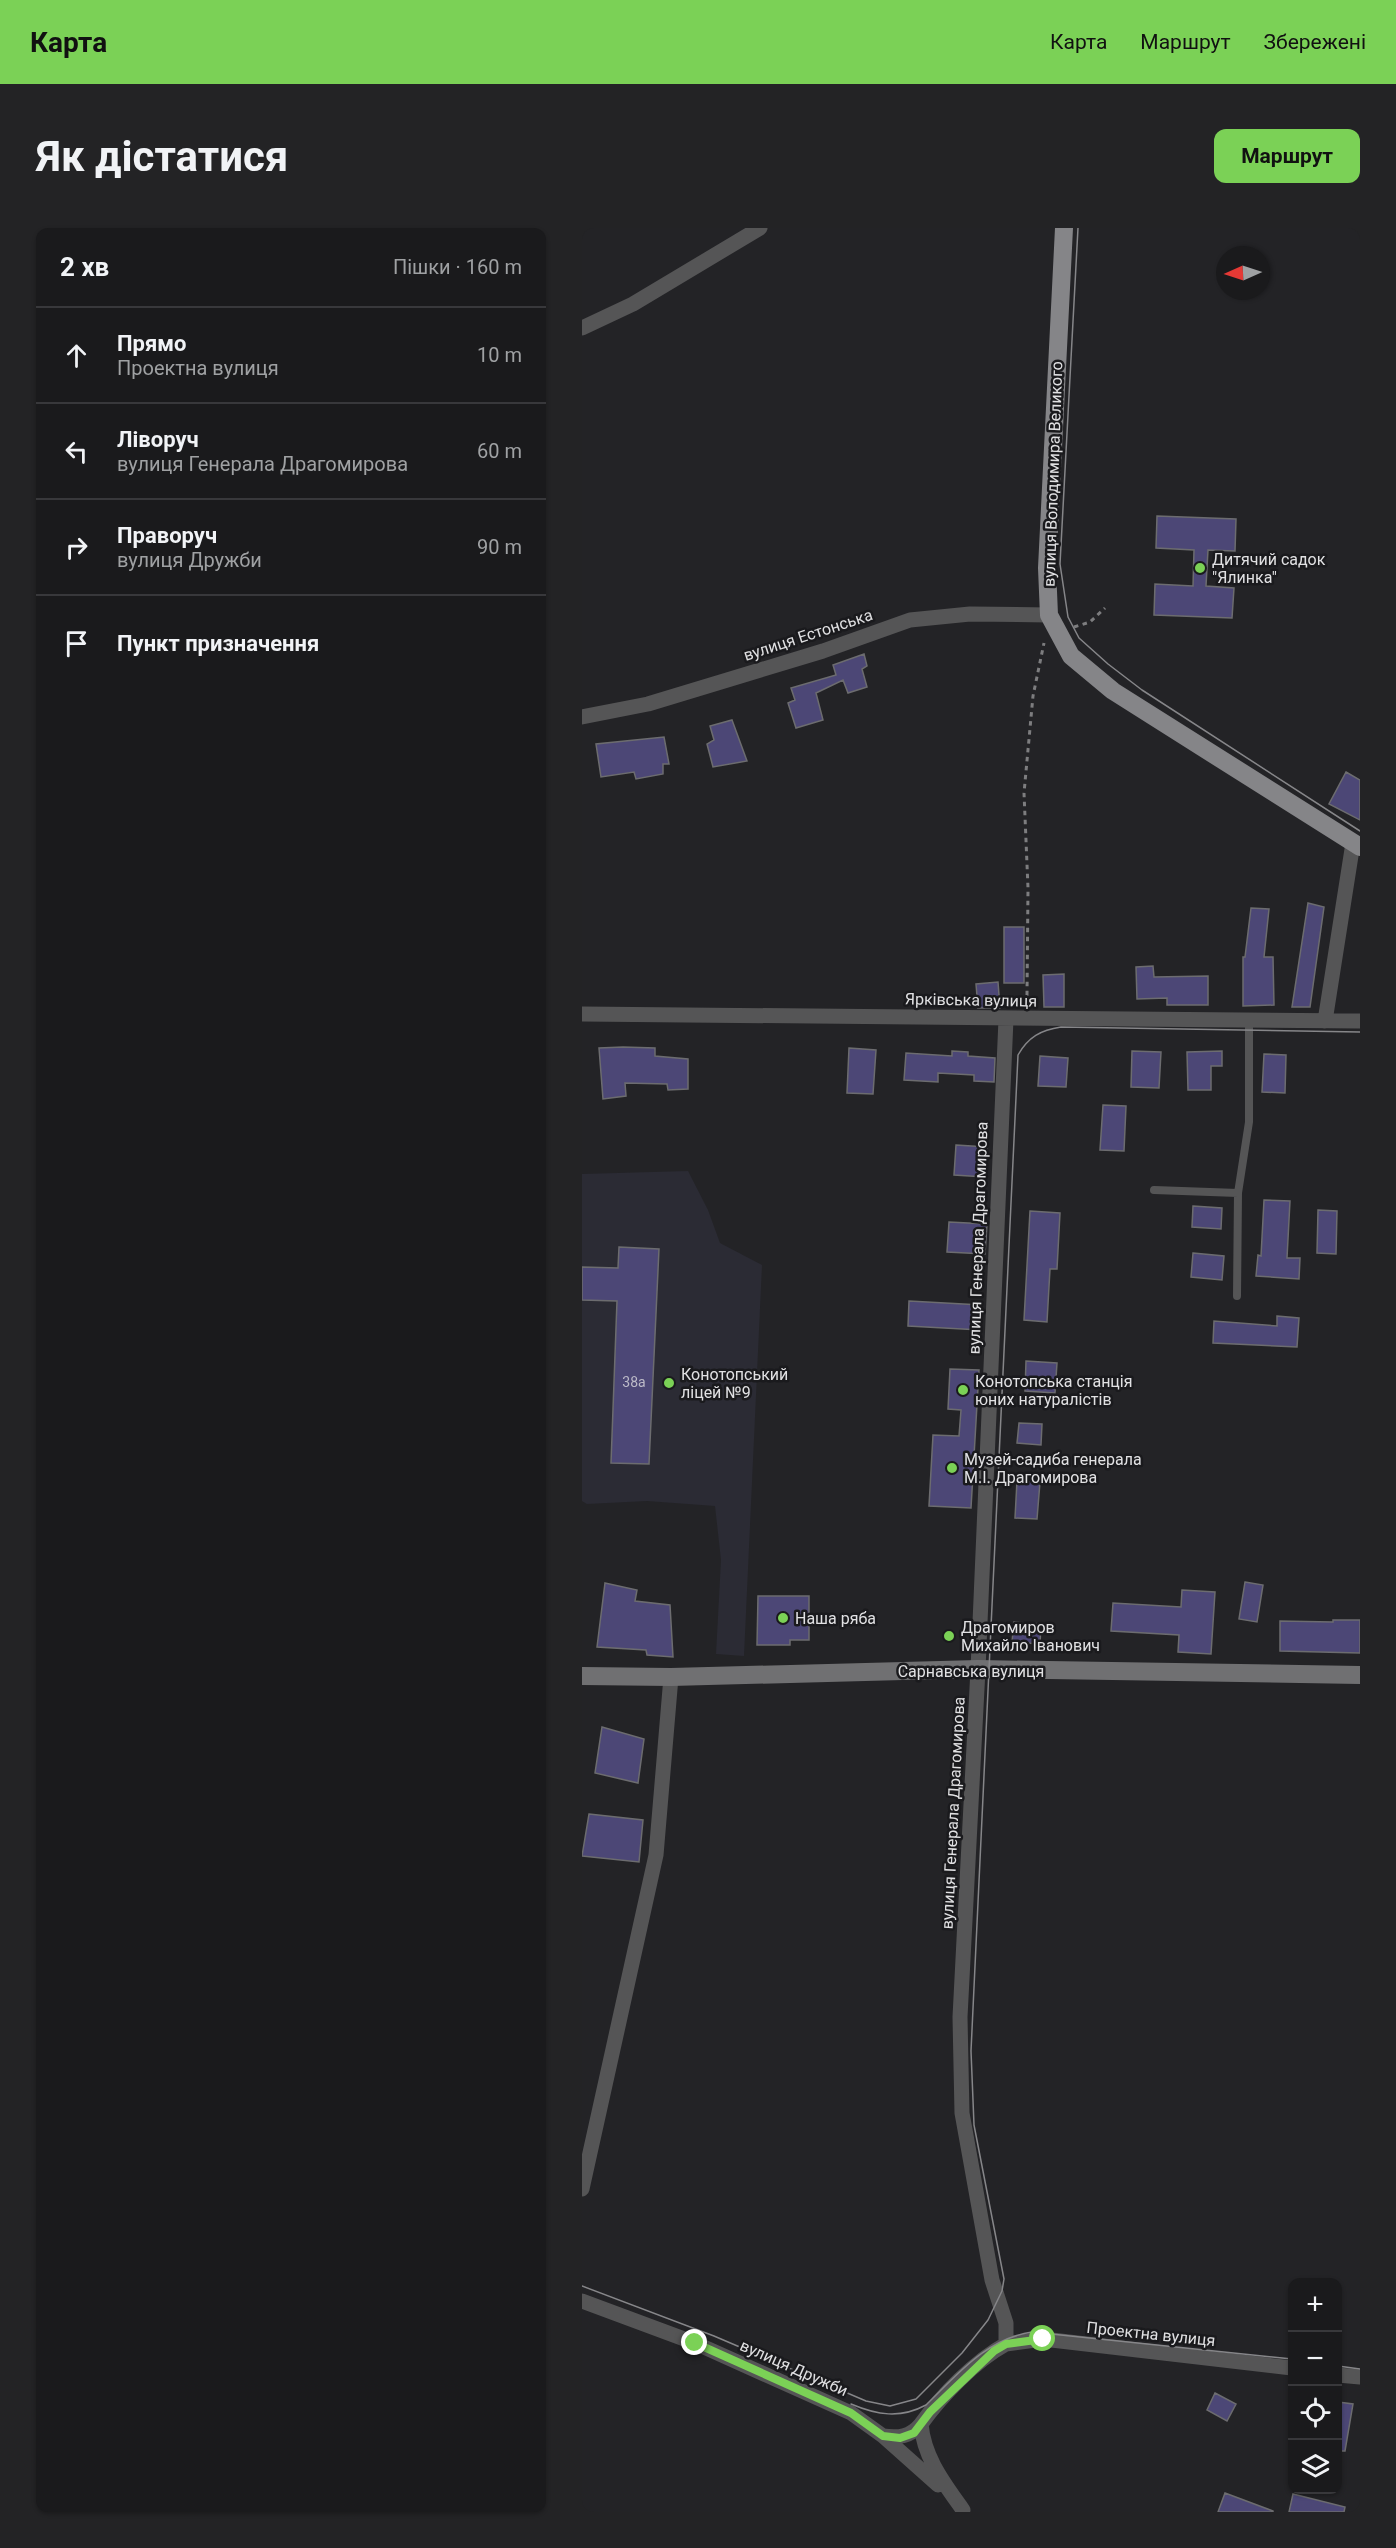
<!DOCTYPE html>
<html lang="uk">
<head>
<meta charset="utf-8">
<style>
  :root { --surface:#1a1a1c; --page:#232325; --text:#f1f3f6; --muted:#9fa1a3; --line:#38383b; --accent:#7bd156 }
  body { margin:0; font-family:Roboto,sans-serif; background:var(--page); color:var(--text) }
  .controls { position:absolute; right:18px; bottom:18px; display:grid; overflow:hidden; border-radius:12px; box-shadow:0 2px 4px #0004 }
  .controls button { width:54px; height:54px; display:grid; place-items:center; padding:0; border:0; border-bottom:2px solid var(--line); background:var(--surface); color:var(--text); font:30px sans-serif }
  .compass { position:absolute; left:634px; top:18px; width:54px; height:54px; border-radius:50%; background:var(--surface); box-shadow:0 2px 4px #0004; rotate:267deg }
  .stop { position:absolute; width:18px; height:18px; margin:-14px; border:4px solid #7bd156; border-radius:50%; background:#fff }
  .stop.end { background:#7bd156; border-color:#fff; box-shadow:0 2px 6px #0008 }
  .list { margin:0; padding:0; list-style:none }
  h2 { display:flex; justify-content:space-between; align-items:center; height:78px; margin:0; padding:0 24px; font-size:26px }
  h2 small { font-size:20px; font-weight:400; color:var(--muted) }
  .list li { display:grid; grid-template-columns:39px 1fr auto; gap:18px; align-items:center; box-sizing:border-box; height:96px; padding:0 24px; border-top:2px solid var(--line) }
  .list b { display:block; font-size:22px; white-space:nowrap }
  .list p { margin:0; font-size:20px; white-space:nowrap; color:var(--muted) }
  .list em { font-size:20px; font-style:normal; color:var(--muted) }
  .icon { flex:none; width:33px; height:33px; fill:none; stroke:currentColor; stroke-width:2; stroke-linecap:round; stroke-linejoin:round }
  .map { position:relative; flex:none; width:778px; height:2284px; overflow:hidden; border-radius:12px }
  header { display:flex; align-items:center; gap:36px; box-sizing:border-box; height:84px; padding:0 30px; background:var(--accent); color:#111 }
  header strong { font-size:28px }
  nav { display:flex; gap:33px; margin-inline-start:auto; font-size:21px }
  .intro { display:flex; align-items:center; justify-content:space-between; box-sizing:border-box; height:144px; padding:0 36px }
  h1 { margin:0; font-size:42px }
  .button { padding:15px 27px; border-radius:12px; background:var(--accent); color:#111; font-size:21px; font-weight:700 }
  main { display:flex; gap:36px; padding:0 36px }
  aside { flex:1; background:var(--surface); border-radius:12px; box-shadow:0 2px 4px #0004 }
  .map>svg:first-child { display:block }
  .built { fill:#2b2b34 }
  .building { fill:#4c4776; stroke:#6c6c6f; stroke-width:1.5 }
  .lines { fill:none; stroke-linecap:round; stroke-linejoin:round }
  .path { stroke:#7d7d7f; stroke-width:3; stroke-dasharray:4.5 4.5; stroke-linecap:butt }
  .lane { stroke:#555556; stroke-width:8 }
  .street { stroke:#555556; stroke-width:15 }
  .secondary { stroke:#707072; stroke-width:18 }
  .primary { stroke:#858588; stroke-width:18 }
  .tram { stroke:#868689; stroke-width:1.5 }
  .route { stroke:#7bd156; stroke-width:8 }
  .poi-dot { fill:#7bd156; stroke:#1a1a1d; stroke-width:2 }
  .labels { text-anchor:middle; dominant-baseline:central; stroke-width:5; stroke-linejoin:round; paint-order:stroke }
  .number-label { font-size:14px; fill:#bcbac8 }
  .street-label { font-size:16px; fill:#e1e1e3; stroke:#1a1a1d }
  .poi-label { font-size:16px; fill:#e1e1e3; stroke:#1a1a1d; text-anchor:start }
</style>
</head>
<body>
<header>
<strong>Карта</strong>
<nav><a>Карта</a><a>Маршрут</a><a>Збережені</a></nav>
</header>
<div class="intro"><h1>Як дістатися</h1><a class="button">Маршрут</a></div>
<main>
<aside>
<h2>2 хв<small>Пішки · 160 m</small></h2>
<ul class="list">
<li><svg class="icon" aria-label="ahead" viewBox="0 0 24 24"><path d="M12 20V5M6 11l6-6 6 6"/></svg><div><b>Прямо</b><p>Проектна вулиця</p></div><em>10 m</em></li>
<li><svg class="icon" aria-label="left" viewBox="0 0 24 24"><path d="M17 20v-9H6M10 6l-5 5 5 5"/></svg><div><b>Ліворуч</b><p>вулиця Генерала Драгомирова</p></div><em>60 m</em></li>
<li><svg class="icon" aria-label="right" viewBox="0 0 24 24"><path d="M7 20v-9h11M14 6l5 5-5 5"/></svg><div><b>Праворуч</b><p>вулиця Дружби</p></div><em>90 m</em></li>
<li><svg class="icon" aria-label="arrive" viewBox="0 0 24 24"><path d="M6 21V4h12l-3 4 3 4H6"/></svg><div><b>Пункт призначення</b></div></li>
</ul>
</aside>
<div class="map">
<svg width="778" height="2284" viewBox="0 0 778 2284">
  <rect width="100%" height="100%" fill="#232326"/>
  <path class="built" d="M106 943 126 982 138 1015 180 1037 162 1428 134 1426 139 1332 133 1278 65 1273 5 1276 0 1273V946Z"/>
  <path class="building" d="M575 288 654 291 653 323 626 322 624 358 652 360 650 390 572 387 573 356 611 358 612 322 574 320Z
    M282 426 285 438 280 441 285 459 266 465 261 452 234 465 241 492 214 500 206 475 213 472 209 460 254 447 251 437Z
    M150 492 165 533 131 539 125 516 132 512 128 498Z
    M82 509 87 536H81V546L54 551 52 544 19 549 14 516Z
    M764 544 778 552V592L747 576Z
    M726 675 742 679 728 779H710Z
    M669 680 687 681 682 729H691L692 777 661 778V729H663Z
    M422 699H442V755H422Z
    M571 738 572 749 626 748V777H585V770L555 771 554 739Z
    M482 746V779H462L461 747Z
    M416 754 418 780H396L394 756Z
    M41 819 73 820V828L106 831V861L86 862 85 856 43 855 44 868 21 871 17 820Z
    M267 820 294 822 291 866 265 865Z
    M370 823 386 824V828L413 830 412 854 392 853V847L356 845V854L322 852 324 825 370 828Z
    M550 823 579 824 577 860 549 859Z
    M640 823V838H629V862H606L605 824Z
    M682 826 704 827 703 865 680 864Z
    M458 828 486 830 484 859 456 858Z
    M521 877 544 878 542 923 518 922Z
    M374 917 405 919 403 949 372 947Z
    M682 972 708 973 705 1030H718L717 1051 674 1048 676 1027 679 1028Z
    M611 978 640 980 639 1001 610 999Z
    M736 982 755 983 754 1026 735 1025Z
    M448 983 478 985 475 1041H468L465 1094 442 1092Z
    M367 994 405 996 403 1026 365 1024Z
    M37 1019 77 1021 67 1236 29 1235 35 1073 0 1072V1039L36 1040Z
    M611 1025 642 1028 640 1052 609 1049Z
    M327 1073 399 1077 398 1102 326 1098Z
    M695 1088 717 1090 715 1119 631 1115 632 1093 695 1098Z
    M444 1133 475 1135 473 1165 443 1163Z
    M368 1141 397 1142 389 1280 347 1278 351 1207 377 1208 379 1182 366 1181Z
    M437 1195 460 1196 459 1217 435 1215Z
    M435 1253 458 1254 455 1291 433 1290Z
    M663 1354 681 1357 675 1394 657 1391Z
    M23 1355 55 1362 53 1373 88 1377 91 1429 65 1427 64 1422 15 1419Z
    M600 1362 633 1364 629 1426 596 1424 597 1407 529 1403 531 1375 599 1379Z
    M176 1368H227V1412H208V1417H175Z
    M751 1392H778V1425L698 1423V1393L751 1394Z
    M432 1394 459 1396 458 1416 430 1414Z
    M20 1499 62 1511 56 1555 13 1545Z
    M7 1586 61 1592 57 1634 0 1628Z
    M633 2165 654 2176 645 2193 625 2182Z
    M756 2174 771 2176 763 2223H756Z
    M643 2265 691 2283V2284H636Z
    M711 2266 763 2279 762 2284H707Z"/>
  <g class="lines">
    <path class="path" d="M492 399 508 394 523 380
      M439 774 445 767 446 660 442 565 451 468 462 415"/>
    <path class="lane" d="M572 962 656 965
      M655 1068 656 965 667 894V793"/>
    <path class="street" d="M0 100 51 76 178 0
      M0 489 66 476 241 423 328 392 388 386 467 387
      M0 786 778 793
      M743 793 771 615
      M0 1961 74 1627 89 1449
      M0 2073 113 2115 269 2185 301 2208 356 2257
      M424 2116 461 2111 710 2140
      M756 2147 778 2149
      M301 2208C317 2210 328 2209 339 2196
      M381 2282C362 2255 342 2230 339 2196 360 2167 393 2133 424 2116V2095L410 2052 380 1885 378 1789 396 1441 424 791"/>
    <path class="secondary" d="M0 1448 89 1449 396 1441 778 1447"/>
    <path class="primary" d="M482 0 465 340 467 387 489 428 531 463 778 619"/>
    <path class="tram" d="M496 0 478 336 486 389 497 410 526 436 560 462 778 603
      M0 2058 132 2108 284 2173 308 2178 334 2171 380 2125 406 2092 420 2063 422 2051 392 1897 389 1823 436 827C446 809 459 802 479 799L778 804
      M756 2138 778 2141
      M269 2176C295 2187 318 2191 344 2177 376 2146 404 2111 450 2104L710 2131"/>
  </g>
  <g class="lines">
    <path class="route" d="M113 2115 269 2185 301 2208 318 2210 332 2205 348 2184 412 2123 424 2116 461 2111"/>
  </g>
  <g class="poi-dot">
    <circle cx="618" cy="340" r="6"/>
    <circle cx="87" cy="1155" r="6"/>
    <circle cx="381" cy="1162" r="6"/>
    <circle cx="370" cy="1240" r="6"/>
    <circle cx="201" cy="1390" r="6"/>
    <circle cx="367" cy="1408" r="6"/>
  </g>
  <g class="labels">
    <g class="number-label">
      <text x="52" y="1154">38а</text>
    </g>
    <g class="street-label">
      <text transform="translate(471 246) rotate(-88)">вулиця Володимира Великого</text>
      <text transform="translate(226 407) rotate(-18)">вулиця Естонська</text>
      <text transform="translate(389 772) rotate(1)">Ярківська вулиця</text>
      <text transform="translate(396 1010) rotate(-88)">вулиця Генерала Драгомирова</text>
      <text x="389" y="1443">Сарнавська вулиця</text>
      <text transform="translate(371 1585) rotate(-87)">вулиця Генерала Драгомирова</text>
      <text transform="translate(569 2106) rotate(6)">Проектна вулиця</text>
      <text transform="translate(212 2140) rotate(24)">вулиця Дружби</text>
    </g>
    <g class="poi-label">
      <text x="630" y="331">Дитячий садок<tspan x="630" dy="18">"Ялинка"</tspan></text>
      <text x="99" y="1146">Конотопський<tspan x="99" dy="18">ліцей №9</tspan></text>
      <text x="393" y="1153">Конотопська станція<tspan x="393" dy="18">юних натуралістів</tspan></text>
      <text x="382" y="1231">Музей-садиба генерала<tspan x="382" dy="18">М.І. Драгомирова</tspan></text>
      <text x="213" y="1390">Наша ряба</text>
      <text x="379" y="1399">Драгомиров<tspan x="379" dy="18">Михайло Іванович</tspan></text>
    </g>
  </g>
</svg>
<div class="controls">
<button>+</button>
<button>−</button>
<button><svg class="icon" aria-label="locate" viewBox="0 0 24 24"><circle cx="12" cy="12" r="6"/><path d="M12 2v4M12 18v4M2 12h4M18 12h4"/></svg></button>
<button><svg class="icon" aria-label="layers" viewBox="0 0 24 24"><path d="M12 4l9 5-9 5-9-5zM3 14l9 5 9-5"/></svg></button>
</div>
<svg class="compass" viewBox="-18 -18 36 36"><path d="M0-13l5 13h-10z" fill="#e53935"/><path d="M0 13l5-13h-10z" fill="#9fa1a3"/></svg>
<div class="stop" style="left:461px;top:2111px"></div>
<div class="stop end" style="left:113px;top:2115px"></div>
</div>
</main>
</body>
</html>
